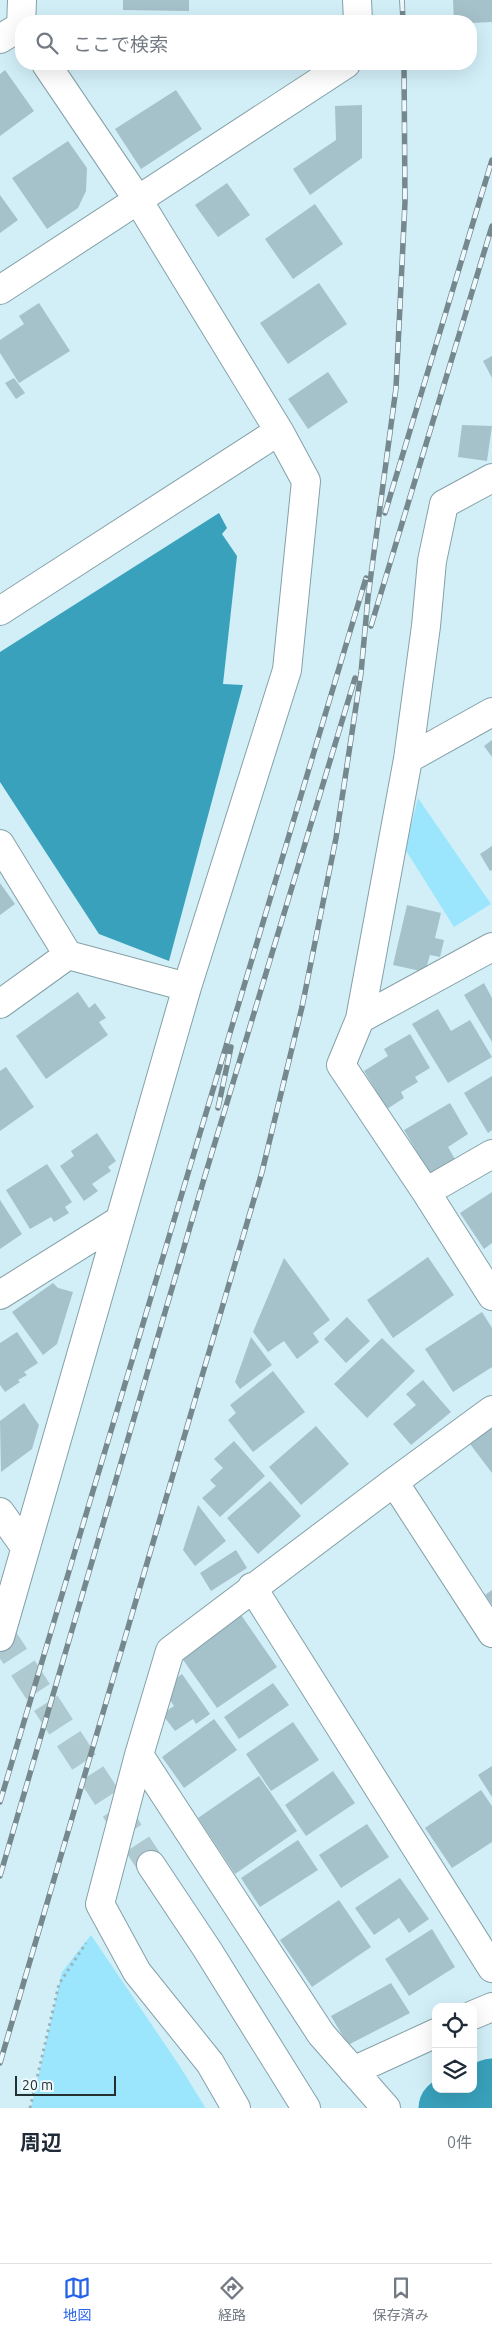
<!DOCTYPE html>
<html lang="ja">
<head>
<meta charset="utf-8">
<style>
  :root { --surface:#fff; --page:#f2f2f3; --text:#1f2937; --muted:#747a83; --line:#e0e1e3; --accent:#2563eb }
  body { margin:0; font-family:Ubuntu,"Noto Sans JP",sans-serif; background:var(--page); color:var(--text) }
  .controls { position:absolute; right:15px; bottom:15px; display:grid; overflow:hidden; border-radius:10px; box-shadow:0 5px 20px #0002 }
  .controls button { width:45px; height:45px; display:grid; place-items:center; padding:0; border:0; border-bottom:1px solid var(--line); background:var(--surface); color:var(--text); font:25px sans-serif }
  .scale { position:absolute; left:15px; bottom:12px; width:101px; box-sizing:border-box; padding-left:5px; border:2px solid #242f32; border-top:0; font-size:14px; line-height:18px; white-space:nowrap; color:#242f32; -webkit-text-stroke:4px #edf9fc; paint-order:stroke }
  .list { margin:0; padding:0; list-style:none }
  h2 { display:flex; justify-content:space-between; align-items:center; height:65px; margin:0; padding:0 20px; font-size:21px }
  h2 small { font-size:16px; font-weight:400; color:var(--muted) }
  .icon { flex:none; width:28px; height:28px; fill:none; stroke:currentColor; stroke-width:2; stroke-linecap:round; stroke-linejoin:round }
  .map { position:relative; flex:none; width:492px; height:2108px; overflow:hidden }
  .search { position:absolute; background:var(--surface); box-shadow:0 5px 20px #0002; left:15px; right:15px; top:15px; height:55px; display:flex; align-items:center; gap:12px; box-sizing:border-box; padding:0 18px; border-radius:20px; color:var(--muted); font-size:19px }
  .sheet { height:155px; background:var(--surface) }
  nav { display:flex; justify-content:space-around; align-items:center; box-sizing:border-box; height:70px; border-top:1px solid var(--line); background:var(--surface); font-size:14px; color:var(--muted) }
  nav a { display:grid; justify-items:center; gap:2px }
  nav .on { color:var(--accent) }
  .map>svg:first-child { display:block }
  .green { fill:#9be6fc }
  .water { fill:#39a1bc }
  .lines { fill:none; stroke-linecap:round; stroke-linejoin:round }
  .river { stroke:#39a1bc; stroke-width:61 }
  .building { fill:#a5c1ca }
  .tertiary-tunnel { stroke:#afc9d0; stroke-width:28; stroke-dasharray:28 14; stroke-linecap:butt }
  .minor-casing { stroke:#85a0a8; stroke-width:30 }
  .tertiary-casing { stroke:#85a0a8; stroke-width:30 }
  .path { stroke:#9ab2b9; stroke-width:3; stroke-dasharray:2.5 4; stroke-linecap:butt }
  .minor { stroke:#fff; stroke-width:28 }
  .tertiary { stroke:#fff; stroke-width:28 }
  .rail-casing { stroke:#75888e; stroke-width:5.5 }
  .rail { stroke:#edf9fc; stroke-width:4; stroke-dasharray:11; stroke-linecap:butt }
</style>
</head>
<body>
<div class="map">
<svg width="492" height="2108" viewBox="0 0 492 2108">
  <rect width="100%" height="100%" fill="#d2eff8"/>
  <path class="green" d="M418 798 491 904 454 927 405 849Z
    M91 1935 179 2065 205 2107 203 2108H31L62 1972Z"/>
  <path class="water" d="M219 513 227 528 222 534 237 556 223 684 243 685 169 961 99 934 0 782V652Z"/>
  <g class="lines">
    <path class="river" d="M449 2108 492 2089"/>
  </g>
  <path class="building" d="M123 0H189V11L123 10Z
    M453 0H492V22L471 23V21H454Z
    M5 70 34 111 0 136V74Z
    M176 90 202 129 141 169 115 129Z
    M362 105V158L310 195 293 169 336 140 335 106Z
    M68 141 87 168 86 191 78 208 47 229 12 178Z
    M227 183 250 215 218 237 195 205Z
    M0 195 18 220 0 233Z
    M315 204 343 244 293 279 265 239Z
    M319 283 347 324 288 364 260 323Z
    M39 303 70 351 19 383 0 353V340L24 324 19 316Z
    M492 356V378L483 361Z
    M328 372 348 402 308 429 288 399Z
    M14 378 25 393 16 399 5 383Z
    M462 425 492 426 487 461 458 457Z
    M492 740V757L484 746Z
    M492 846V870L490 871 480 854Z
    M0 883 15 904 0 915Z
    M407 905 441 913 435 938 444 940 440 957 430 955 425 972 393 965Z
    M484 983 492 998V1042L464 995Z
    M78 992 89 1008 95 1003 106 1018 99 1022 108 1035 46 1079 16 1036Z
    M438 1009 451 1031 470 1020 492 1057 448 1083 412 1024Z
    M410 1034 430 1068 415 1077 418 1082 401 1092 404 1098 387 1109 364 1071 388 1056 384 1049Z
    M6 1067 34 1107 0 1131V1071Z
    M492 1076V1130L488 1133 464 1093Z
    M450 1103 468 1134 448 1147 456 1161 431 1176 404 1130Z
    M97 1133 116 1161 108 1167 111 1171 92 1184 98 1191 84 1201 60 1166 74 1156 71 1151Z
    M47 1164 72 1202 65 1207 69 1213 54 1222 51 1217 30 1229 6 1190Z
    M492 1192V1243L484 1249 460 1213Z
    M0 1200 22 1234 0 1249Z
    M428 1257 454 1295 393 1338 367 1300Z
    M284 1258 330 1320 313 1333 319 1342 297 1359 284 1341 268 1352 253 1332Z
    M53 1283 58 1288 73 1292 57 1344 43 1355 12 1312Z
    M482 1312 492 1328V1367L453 1392 425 1349Z
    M347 1317 370 1341 346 1363 324 1339Z
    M17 1332 38 1363 24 1372 27 1375 18 1380 20 1382 5 1392 0 1385V1343Z
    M251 1337 272 1365 240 1389 235 1382Z
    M382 1338 415 1371 367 1418 334 1384Z
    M273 1371 305 1412 253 1452 228 1420 236 1413 230 1405Z
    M423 1380 451 1412 411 1445 393 1424 416 1405 406 1394Z
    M24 1403 39 1425 32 1449 1 1472 0 1421Z
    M492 1421V1473L467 1440Z
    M316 1426 349 1464 301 1505 269 1467Z
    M234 1441 265 1476 220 1517 202 1498 216 1486 210 1480 223 1468 214 1459Z
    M270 1481 301 1516 258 1554 227 1518Z
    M198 1505 226 1541 195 1566 183 1550Z
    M236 1550 247 1568 211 1591 200 1573Z
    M492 1590V1605L485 1595Z
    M239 1612 277 1667 217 1708 179 1654Z
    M182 1674 210 1714 196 1724 193 1719 175 1731 162 1714 174 1706 166 1694 174 1689 170 1683Z
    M273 1683 289 1705 239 1739 224 1717Z
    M214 1719 237 1750 184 1788 162 1757Z
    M293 1722 319 1760 271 1791 246 1754Z
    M492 1766V1797L478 1775Z
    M333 1771 355 1803 306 1836 285 1805Z
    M259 1776 297 1831 235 1874 198 1818Z
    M481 1790 492 1806V1842L452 1868 425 1828Z
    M367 1824 389 1857 341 1888 319 1855Z
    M298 1840 318 1870 260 1907 241 1878Z
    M400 1878 429 1919 409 1933 399 1918 374 1935 355 1908Z
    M339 1900 371 1947 312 1987 280 1940Z
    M432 1929 455 1967 409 1996 385 1959Z
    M391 1983 410 2013 348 2045 331 2016Z"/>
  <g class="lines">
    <path class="tertiary-tunnel" d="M0 1633 151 1865"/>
    <defs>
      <path id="minor" d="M357 0 358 21
        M21 27 22 0
        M0 39 21 26
        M0 290 346 64
        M492 478 444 504 432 561 426 626 408 759 360 1019 341 1065 426 1192 492 1296
        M0 611 279 431
        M408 759 492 712
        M0 844 68 955 187 987
        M0 1004 68 955
        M360 1019 492 947
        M426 1192 492 1154
        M0 1295 120 1220
        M394 1482 492 1633
        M0 1512 25 1547
        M252 1587 492 1968
        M0 1637 187 987 287 670 306 481 279 431 138 200 46 64
        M139 1755 321 2034 386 2108
        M473 2015 492 2007
        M353 2071 436 2033
        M236 2108 210 2063 137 1972 100 1904 139 1755 170 1651 394 1482 492 1410"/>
      <path id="tertiary" d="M151 1865 207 1949 306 2108"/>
    </defs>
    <use href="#minor" class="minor-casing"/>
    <use href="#tertiary" class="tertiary-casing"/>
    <path class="path" d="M30 2108 59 1984 86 1943"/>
    <use href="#minor" class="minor"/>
    <use href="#tertiary" class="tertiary"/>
    <defs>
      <path id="rail" d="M402 0 403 21
        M385 513 492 160
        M371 626 492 226
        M218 1108 231 1047
        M0 1802 366 578
        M0 1876 204 1179 355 678
        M0 2063 262 1172 302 1007 336 838 361 673 368 597 396 388 405 202 404 64"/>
    </defs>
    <use href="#rail" class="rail-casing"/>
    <use href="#rail" class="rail"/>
  </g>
</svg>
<div class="controls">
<button><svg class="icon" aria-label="locate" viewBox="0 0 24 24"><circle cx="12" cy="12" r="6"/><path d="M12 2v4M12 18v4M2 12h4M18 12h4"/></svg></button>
<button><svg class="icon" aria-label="layers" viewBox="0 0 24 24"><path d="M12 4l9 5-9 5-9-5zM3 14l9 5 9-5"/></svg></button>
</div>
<div class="scale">20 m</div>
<div class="search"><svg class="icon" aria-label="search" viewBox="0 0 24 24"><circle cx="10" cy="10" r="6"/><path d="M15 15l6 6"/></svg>ここで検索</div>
</div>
<section class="sheet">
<h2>周辺<small>0件</small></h2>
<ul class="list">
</ul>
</section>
<nav>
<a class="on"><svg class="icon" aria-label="map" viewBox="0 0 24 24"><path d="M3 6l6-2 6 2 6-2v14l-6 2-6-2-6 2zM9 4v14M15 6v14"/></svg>地図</a>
<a><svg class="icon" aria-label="directions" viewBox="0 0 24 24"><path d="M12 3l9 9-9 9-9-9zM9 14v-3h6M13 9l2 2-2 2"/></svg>経路</a>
<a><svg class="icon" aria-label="saved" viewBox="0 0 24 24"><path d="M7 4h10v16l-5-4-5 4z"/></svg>保存済み</a>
</nav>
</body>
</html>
